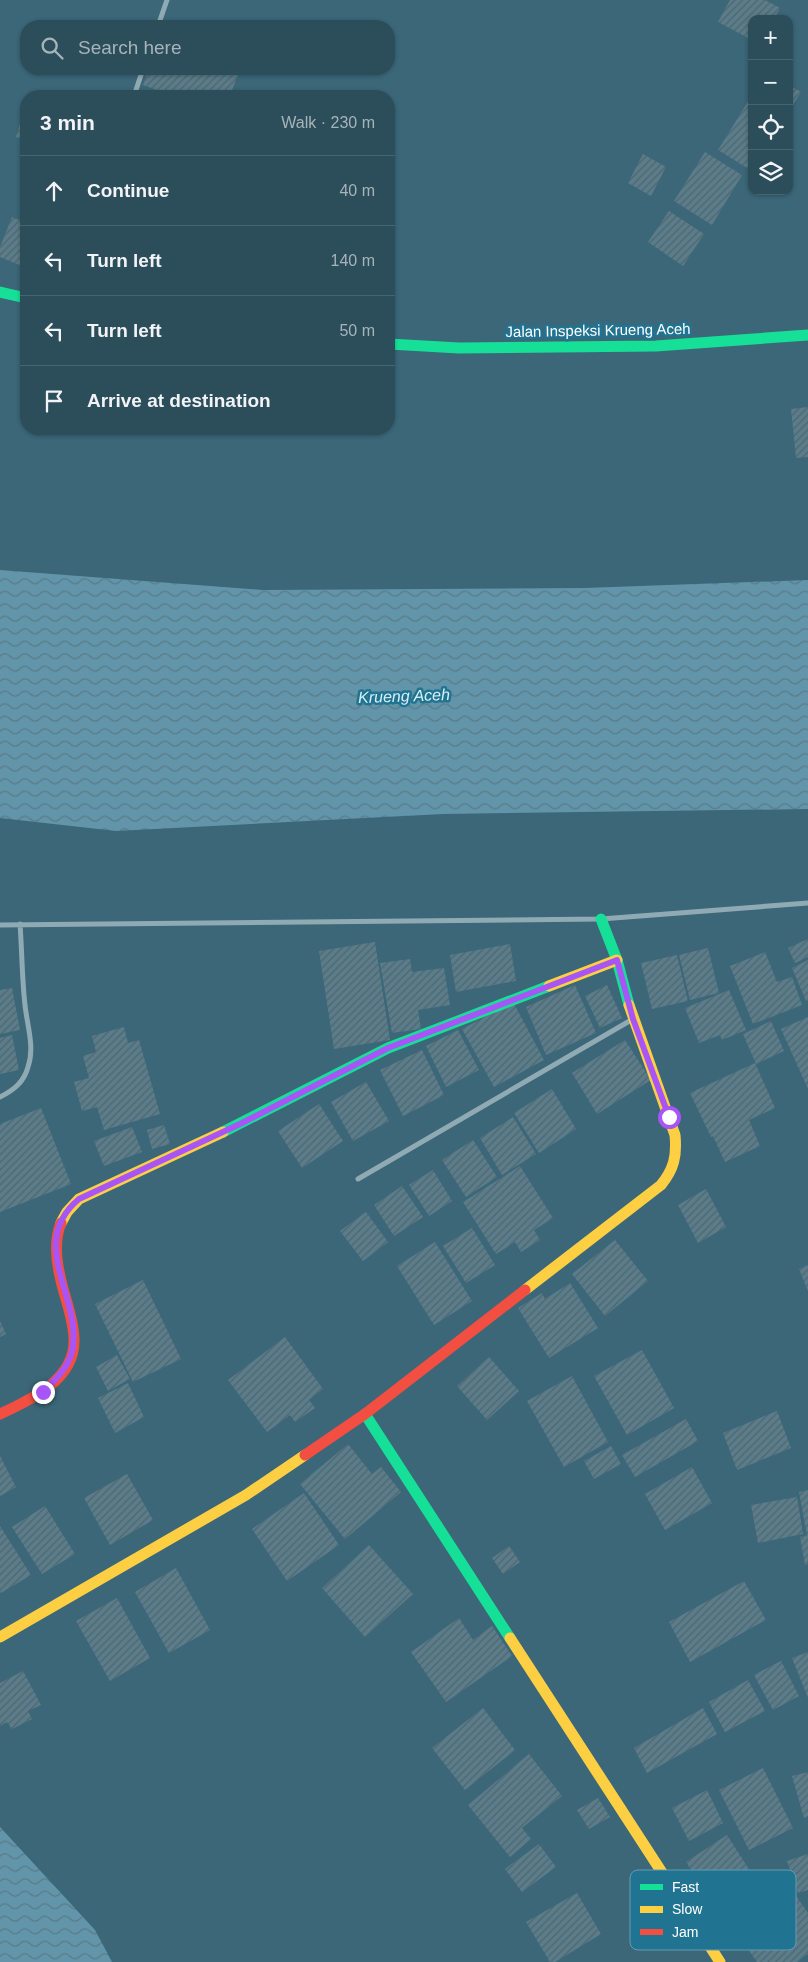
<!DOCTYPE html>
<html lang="en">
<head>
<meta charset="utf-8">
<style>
  :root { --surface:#2c4d5a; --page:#385763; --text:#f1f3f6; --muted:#a6b4bb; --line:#486470 }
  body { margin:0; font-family:Arial,sans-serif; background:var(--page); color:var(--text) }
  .controls { position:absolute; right:15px; top:15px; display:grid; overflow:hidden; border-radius:10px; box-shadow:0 1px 4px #0004 }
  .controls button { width:45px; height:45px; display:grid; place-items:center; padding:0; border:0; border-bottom:1px solid var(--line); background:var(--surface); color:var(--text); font:25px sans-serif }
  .stop { position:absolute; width:15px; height:15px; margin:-11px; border:4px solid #a855f7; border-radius:50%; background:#fff }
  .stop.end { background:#a855f7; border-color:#fff; box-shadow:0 1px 5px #0008 }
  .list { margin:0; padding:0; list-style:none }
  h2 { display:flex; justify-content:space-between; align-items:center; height:65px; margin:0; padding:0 20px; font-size:21px }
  h2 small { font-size:16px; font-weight:400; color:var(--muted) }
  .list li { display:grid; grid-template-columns:32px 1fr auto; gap:15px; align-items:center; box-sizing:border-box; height:70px; padding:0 20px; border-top:1px solid var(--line) }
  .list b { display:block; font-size:19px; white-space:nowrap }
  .list em { font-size:16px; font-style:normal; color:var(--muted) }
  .icon { flex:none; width:28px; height:28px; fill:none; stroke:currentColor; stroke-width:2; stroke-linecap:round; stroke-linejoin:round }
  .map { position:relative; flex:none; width:808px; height:1962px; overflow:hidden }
  .search { position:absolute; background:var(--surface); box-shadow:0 1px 4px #0004; left:20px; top:20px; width:375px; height:55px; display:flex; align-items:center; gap:12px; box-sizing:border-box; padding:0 18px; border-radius:20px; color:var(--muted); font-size:19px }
  .panel { position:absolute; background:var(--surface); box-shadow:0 1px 4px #0004; left:20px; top:90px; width:375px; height:345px; border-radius:20px }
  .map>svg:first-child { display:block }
  .water { fill:url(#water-waves) }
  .building { fill:url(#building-hatch) }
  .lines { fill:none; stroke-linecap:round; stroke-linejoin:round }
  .street { stroke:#90aab4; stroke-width:5 }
  .fast { stroke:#16e098; stroke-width:11 }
  .slow { stroke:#ffcf43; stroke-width:11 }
  .jam { stroke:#f24e42; stroke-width:11 }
  .route { stroke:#a855f7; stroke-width:6 }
  .labels { text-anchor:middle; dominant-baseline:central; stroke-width:5; stroke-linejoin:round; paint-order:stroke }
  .street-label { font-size:15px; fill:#fff; stroke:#217392 }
  .water-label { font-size:16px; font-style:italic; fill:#d9f0f8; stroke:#217392 }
  .key { fill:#217392; stroke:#649db3; stroke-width:1 }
  .key-label { font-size:14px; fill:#fff }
</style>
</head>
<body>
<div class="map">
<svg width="808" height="1962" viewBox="0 0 808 1962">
  <defs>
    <pattern id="water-waves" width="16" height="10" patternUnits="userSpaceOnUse" patternTransform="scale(1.25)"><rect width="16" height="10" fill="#6295a9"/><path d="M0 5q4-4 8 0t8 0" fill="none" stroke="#5a7b88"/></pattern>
    <pattern id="building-hatch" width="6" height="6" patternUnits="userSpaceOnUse" patternTransform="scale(1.25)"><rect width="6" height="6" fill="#5a7d8b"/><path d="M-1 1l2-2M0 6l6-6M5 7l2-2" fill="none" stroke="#53646c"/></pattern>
  </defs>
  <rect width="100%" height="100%" fill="#3b6778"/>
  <path class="water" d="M0 570 263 590 585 588 808 580V809L443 814 116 831 0 818Z
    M0 1827 95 1930 112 1962H0Z"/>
  <path class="building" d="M730 0H765L780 8 774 19H752V40L718 22Z
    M149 69H240L230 96 215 94V96H174L143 85Z
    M789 85 801 92 789 111Z
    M752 95V171L718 150Z
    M23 113 26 114V140L16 137Z
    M705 152 742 175 712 225 674 201Z
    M643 154 666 167 651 196 628 183Z
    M669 211 704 234 683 266 648 242Z
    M12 217 26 223V256L22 266 0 257V247Z
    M808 407V457L796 458 791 409Z
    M808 939V957L795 963 788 948Z
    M375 942 390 1040 334 1049 319 951Z
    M510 944 516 981 456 992 450 955Z
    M708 948 719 993 690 1000 679 955Z
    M765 952 777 982 792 977 802 1005 753 1024 730 966Z
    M677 955 688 1001 652 1009 641 963Z
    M410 959 412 972 444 968 450 1005 418 1010 421 1029 392 1033 380 963Z
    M808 960V1001H806L792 968Z
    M575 985 596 1033 546 1055 526 1007Z
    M607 985 622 1018 600 1028 585 996Z
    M12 988 20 1030 0 1034V990Z
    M729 990 746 1030 722 1040 720 1035 699 1043 685 1008Z
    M513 1002 544 1060 494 1087 462 1029Z
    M808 1017V1089L781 1029Z
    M771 1021 784 1051 756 1064 743 1034Z
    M124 1027 128 1043 139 1040 160 1114 104 1130 97 1107 82 1111 74 1082 89 1078 83 1056 96 1052 92 1036Z
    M458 1030 479 1070 446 1087 426 1046Z
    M12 1035 19 1070 0 1074V1038Z
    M625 1040 651 1080 597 1114 572 1073Z
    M422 1050 444 1095 403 1116 380 1070Z
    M755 1063 775 1108 749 1120 760 1146 725 1162 713 1136 711 1137 690 1093Z
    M366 1082 389 1121 353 1141 331 1102Z
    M552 1089 576 1129 539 1153 514 1113Z
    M319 1104 343 1141 302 1168 278 1131Z
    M41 1108 71 1184 0 1212V1124Z
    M513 1117 536 1154 502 1175 480 1138Z
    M164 1125 170 1144 152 1149 147 1130Z
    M132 1127 142 1152 104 1166 94 1141Z
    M473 1140 497 1177 466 1197 442 1160Z
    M520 1166 553 1218 534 1230 540 1240 521 1252 515 1242 496 1254 463 1202Z
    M433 1170 452 1201 429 1216 409 1185Z
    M402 1186 423 1217 394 1236 374 1205Z
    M706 1189 726 1227 698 1243 678 1205Z
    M366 1212 388 1242 363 1261 340 1231Z
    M472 1228 495 1265 466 1283 443 1246Z
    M615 1240 648 1281 605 1316 572 1274Z
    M435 1242 472 1301 434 1325 397 1266Z
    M808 1265V1291L799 1269Z
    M143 1280 181 1359 133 1382 95 1304Z
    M570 1283 598 1328 549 1358 518 1308 542 1293 545 1299Z
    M0 1321 6 1334 0 1337Z
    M285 1337 323 1389 309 1400 315 1408 295 1422 290 1415 267 1432 228 1380Z
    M642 1350 674 1408 627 1435 594 1376Z
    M117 1355 130 1379 108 1391 96 1367Z
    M489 1357 519 1391 487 1420 457 1386Z
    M572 1376 608 1442 564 1467 527 1401Z
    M128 1383 144 1417 115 1433 98 1398Z
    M777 1411 791 1448 737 1470 723 1433Z
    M686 1419 698 1441 635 1477 622 1455Z
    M348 1444 372 1474 381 1467 401 1492 345 1539 300 1484Z
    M611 1446 621 1464 594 1479 584 1461Z
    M0 1456 16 1487 0 1496Z
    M692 1467 712 1503 665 1530 645 1494Z
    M127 1474 153 1520 110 1545 84 1498Z
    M808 1490V1535H807L799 1492Z
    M304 1493 339 1545 287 1581 252 1529Z
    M797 1497 803 1534 758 1543 751 1505Z
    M45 1506 75 1554 42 1574 12 1527Z
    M0 1526 31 1575 1 1593 0 1591Z
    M808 1535V1564L805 1565 800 1537Z
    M369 1545 413 1594 365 1637 322 1588Z
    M509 1546 520 1562 503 1574 492 1558Z
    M176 1568 210 1630 169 1653 135 1592Z
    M744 1581 766 1620 690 1662 669 1622Z
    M117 1598 150 1658 110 1681 76 1621Z
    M459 1618 473 1640 492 1626 512 1656 446 1702 411 1652Z
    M808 1652V1698L792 1658Z
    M781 1661 799 1696 773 1710 754 1675Z
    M23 1671 41 1705 28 1711 32 1719 12 1729 7 1722 0 1726V1683Z
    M748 1680 765 1711 725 1732 709 1702Z
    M483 1708 515 1750 465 1790 432 1748Z
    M703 1708 717 1734 647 1773 634 1748Z
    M529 1754 562 1796 522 1828 531 1839 510 1857 468 1805Z
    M763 1768 793 1828 749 1850 719 1790Z
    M808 1772V1816L804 1818 792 1776Z
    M707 1790 723 1823 689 1841 672 1808Z
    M598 1798 610 1817 589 1829 577 1810Z
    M727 1835 754 1877 714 1904 686 1862Z
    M539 1844 556 1867 522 1892 505 1869Z
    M808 1854V1890L798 1893 787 1861Z
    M792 1890 808 1913V1954L797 1962H757L735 1931Z
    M577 1893 601 1934 555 1962H550L526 1922Z"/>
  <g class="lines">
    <path class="street" d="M158 26 167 0
      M134 96 143 69
      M0 925 601 919 808 903
      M0 1097C14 1090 24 1082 28 1067 35 1047 27 1025 25 1005 22 979 22 951 20 924
      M358 1179 633 1019"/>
    <path class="fast" d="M0 292 26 298
      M389 344 459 348 656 346 808 335
      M601 919 617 960 629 1005
      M223 1132 388 1048 549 986
      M365 1414 510 1638"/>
    <path class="slow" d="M549 986 617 960
      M61 1223 67 1212 79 1199 223 1132
      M525 1290 661 1185C674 1169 677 1156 675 1135L629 1005
      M0 1637 246 1495 305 1455
      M510 1638 720 1962"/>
    <path class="jam" d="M0 1414C30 1400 75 1380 74 1340 74 1318 64 1297 60 1276 56 1259 54 1240 61 1223
      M305 1455 365 1414 525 1290"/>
  </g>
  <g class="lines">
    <path class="route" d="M43 1392C54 1381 68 1368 72 1352 84 1299 25 1244 79 1199L240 1124 388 1048 617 960 633 1019 669 1117"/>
  </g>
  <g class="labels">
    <g class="street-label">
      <text transform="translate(598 330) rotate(-1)">Jalan Inspeksi Krueng Aceh</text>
    </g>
    <g class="water-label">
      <text transform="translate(404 696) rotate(-2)">Krueng Aceh</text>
    </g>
  </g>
  <rect x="630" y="1870" width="166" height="80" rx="8" class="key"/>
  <rect x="640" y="1884" width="23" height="6" fill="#16e098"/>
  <rect x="640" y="1906" width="23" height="7" fill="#ffcf43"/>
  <rect x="640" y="1929" width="23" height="6" fill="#f24e42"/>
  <g class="key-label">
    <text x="672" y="1892">Fast</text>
    <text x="672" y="1914">Slow</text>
    <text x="672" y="1937">Jam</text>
  </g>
</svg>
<div class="controls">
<button>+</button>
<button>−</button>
<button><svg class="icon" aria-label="locate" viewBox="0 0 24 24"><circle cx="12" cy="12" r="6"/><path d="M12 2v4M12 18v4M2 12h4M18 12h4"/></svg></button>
<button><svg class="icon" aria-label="layers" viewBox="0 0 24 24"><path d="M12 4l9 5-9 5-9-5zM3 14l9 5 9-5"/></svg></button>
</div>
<div class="stop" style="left:669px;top:1117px"></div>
<div class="stop end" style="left:43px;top:1392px"></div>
<div class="search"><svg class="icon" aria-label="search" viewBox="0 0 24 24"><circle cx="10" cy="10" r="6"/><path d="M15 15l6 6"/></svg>Search here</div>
<section class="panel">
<h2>3 min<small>Walk · 230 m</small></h2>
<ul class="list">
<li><svg class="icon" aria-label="ahead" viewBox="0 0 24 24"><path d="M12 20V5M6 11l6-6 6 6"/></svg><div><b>Continue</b></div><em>40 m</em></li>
<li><svg class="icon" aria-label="left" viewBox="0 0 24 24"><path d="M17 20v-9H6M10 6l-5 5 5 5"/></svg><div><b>Turn left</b></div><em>140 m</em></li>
<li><svg class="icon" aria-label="left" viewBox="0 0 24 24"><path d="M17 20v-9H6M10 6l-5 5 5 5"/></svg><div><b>Turn left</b></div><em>50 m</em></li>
<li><svg class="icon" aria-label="arrive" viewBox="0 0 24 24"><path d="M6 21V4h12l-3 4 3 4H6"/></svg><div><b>Arrive at destination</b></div></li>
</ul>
</section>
</div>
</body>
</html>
